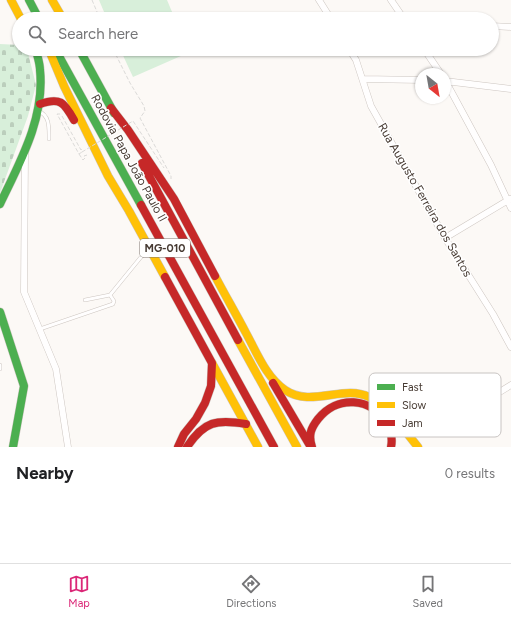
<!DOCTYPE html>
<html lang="en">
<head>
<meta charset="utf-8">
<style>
  :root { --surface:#fff; --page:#f6f6f6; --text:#202124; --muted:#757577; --line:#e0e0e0; --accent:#db2777 }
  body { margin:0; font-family:Figtree,sans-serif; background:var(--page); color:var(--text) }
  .compass { position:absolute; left:415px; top:68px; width:36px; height:36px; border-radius:50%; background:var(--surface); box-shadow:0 1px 3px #0004; rotate:149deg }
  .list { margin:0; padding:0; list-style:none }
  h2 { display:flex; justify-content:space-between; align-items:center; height:52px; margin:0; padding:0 16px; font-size:17px }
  h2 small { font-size:13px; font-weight:400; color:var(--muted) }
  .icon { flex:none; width:22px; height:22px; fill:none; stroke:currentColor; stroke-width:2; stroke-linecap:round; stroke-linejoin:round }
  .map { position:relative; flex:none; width:511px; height:447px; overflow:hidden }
  .search { position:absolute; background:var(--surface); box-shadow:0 1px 3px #0004; left:12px; right:12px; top:12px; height:44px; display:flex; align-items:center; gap:10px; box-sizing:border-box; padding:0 14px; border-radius:22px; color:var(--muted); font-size:15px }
  .sheet { height:116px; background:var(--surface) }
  nav { display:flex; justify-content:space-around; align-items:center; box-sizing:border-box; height:56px; border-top:1px solid var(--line); background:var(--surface); font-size:11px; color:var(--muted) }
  nav a { display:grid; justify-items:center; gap:2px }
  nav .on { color:var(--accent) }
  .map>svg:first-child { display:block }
  .cemetery { fill:url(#cemetery-stones) }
  .park { fill:#d8efda }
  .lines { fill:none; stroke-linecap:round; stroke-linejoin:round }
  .lane-casing { stroke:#cdc6c1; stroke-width:4 }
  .street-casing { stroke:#cdc6c1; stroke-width:7 }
  .fast-casing { stroke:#cdc6c1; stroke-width:9 }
  .slow-casing { stroke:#cdc6c1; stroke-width:9 }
  .jam-casing { stroke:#cdc6c1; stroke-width:9 }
  .path { stroke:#dbdad8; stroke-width:1; stroke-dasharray:4 2; stroke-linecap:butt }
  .lane { stroke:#fffefe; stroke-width:3 }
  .street { stroke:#fffefe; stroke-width:6 }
  .fast { stroke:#4caf50; stroke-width:8 }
  .slow { stroke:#ffc107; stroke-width:8 }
  .jam { stroke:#c62828; stroke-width:8 }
  .path-bridge { stroke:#dbdad8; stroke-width:1; stroke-dasharray:4 2; stroke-linecap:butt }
  .labels { text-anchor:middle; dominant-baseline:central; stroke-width:3; stroke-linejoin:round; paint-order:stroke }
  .shield { fill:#fff; stroke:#7e7570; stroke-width:1 }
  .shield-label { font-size:11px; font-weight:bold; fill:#463a32 }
  .street-label { font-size:12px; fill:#463a32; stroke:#fff }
  .key { fill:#fff; stroke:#c8c4c2; stroke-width:1 }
  .key-label { font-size:11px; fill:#463a32 }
</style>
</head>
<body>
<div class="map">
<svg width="511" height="447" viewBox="0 0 511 447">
  <defs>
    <pattern id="cemetery-stones" width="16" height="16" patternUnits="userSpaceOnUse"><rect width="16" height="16" fill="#d8efda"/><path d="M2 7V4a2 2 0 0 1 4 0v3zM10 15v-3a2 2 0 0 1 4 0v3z" fill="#bbcebc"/></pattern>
  </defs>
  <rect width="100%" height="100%" fill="#fcf9f6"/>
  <path class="cemetery" d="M0 44 19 45V49H25L28 53 36 85 28 116 0 193Z"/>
  <path class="park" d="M99 0H167L175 19H107Z
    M120 49H189L190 52 133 77Z"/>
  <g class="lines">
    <defs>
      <path id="lane" d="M38 111C50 115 49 128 49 139
        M85 300 110 295 141 257 148 250
        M40 329 113 304 114 301 110 295
        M0 365V369"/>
      <path id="street" d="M319 0 331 19
        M391 0 404 19
        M492 26 511 27
        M349 49 356 60 371 106 445 238 493 314 511 347
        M424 49 441 74
        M363 79 421 80
        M445 80 491 165 511 208
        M445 81 511 89
        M25 154 24 292 56 369 68 447
        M445 238 510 199
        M449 423 511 385"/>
      <path id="fast" d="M29 0 39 19
        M55 49 141 205
        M79 49 114 113
        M0 204C20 162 45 118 40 70 40 63 37 56 36 49
        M0 312 24 386 13 447"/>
      <path id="slow" d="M11 0 21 19
        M52 0 63 19
        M49 50 64 86 108 176 129 211 165 277
        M215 276C225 295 236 314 246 333 257 353 266 377 285 390 311 408 344 384 369 397 389 407 404 430 418 447
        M238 340 297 447
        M212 363 258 447"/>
      <path id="jam" d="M40 104C60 97 64 102 74 120
        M111 108 128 130 174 199 215 276
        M142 163 238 340
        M141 205 274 447
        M165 277 212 363 211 386 205 403 196 419 184 434 178 447
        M273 383 309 444
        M187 447C204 421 217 419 246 424
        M312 447C308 435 311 428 318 419 337 395 371 397 387 423 391 431 393 438 391 447"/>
    </defs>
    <use href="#lane" class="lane-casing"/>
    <use href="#street" class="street-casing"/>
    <use href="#fast" class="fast-casing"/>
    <use href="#slow" class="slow-casing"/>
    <use href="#jam" class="jam-casing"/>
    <path class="path" d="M92 0 100 19
      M113 49 130 83 144 106 145 111 140 118 171 176V179
      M60 114H57L79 154 82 152
      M62 116 81 150 83 148
      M79 154 83 160 85 158 84 156 87 155"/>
    <use href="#lane" class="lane"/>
    <use href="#street" class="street"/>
    <use href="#fast" class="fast"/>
    <use href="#slow" class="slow"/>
    <use href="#jam" class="jam"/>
    <path class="path-bridge" d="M82 152 133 121 164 168"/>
  </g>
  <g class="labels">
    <rect class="shield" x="140" y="239" width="50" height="18" rx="3"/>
    <g class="shield-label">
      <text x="165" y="248">MG-010</text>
    </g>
    <g class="street-label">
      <text transform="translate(129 158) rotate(61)">Rodovia Papa João Paulo II</text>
      <text transform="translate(425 200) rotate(60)">Rua Augusto Ferreira dos Santos</text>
    </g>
  </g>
  <rect x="369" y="373" width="132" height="64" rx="6" class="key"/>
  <rect x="377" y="384" width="18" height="6" fill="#4caf50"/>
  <rect x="377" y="402" width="18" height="6" fill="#ffc107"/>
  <rect x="377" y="420" width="18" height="6" fill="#c62828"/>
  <g class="key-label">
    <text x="402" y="391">Fast</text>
    <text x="402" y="409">Slow</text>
    <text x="402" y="427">Jam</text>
  </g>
</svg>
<svg class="compass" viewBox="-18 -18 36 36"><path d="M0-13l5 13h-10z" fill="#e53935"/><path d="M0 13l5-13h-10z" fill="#757577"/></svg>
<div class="search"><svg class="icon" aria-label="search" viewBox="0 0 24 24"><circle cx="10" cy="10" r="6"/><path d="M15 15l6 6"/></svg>Search here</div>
</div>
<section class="sheet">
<h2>Nearby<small>0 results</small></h2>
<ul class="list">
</ul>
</section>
<nav>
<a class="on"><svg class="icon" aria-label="map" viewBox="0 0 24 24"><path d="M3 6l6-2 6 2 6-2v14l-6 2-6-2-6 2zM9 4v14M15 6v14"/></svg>Map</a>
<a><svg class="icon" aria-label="directions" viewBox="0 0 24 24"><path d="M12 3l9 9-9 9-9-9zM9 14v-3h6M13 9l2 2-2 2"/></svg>Directions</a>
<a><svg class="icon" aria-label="saved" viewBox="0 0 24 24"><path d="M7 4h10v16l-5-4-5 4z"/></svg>Saved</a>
</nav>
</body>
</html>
